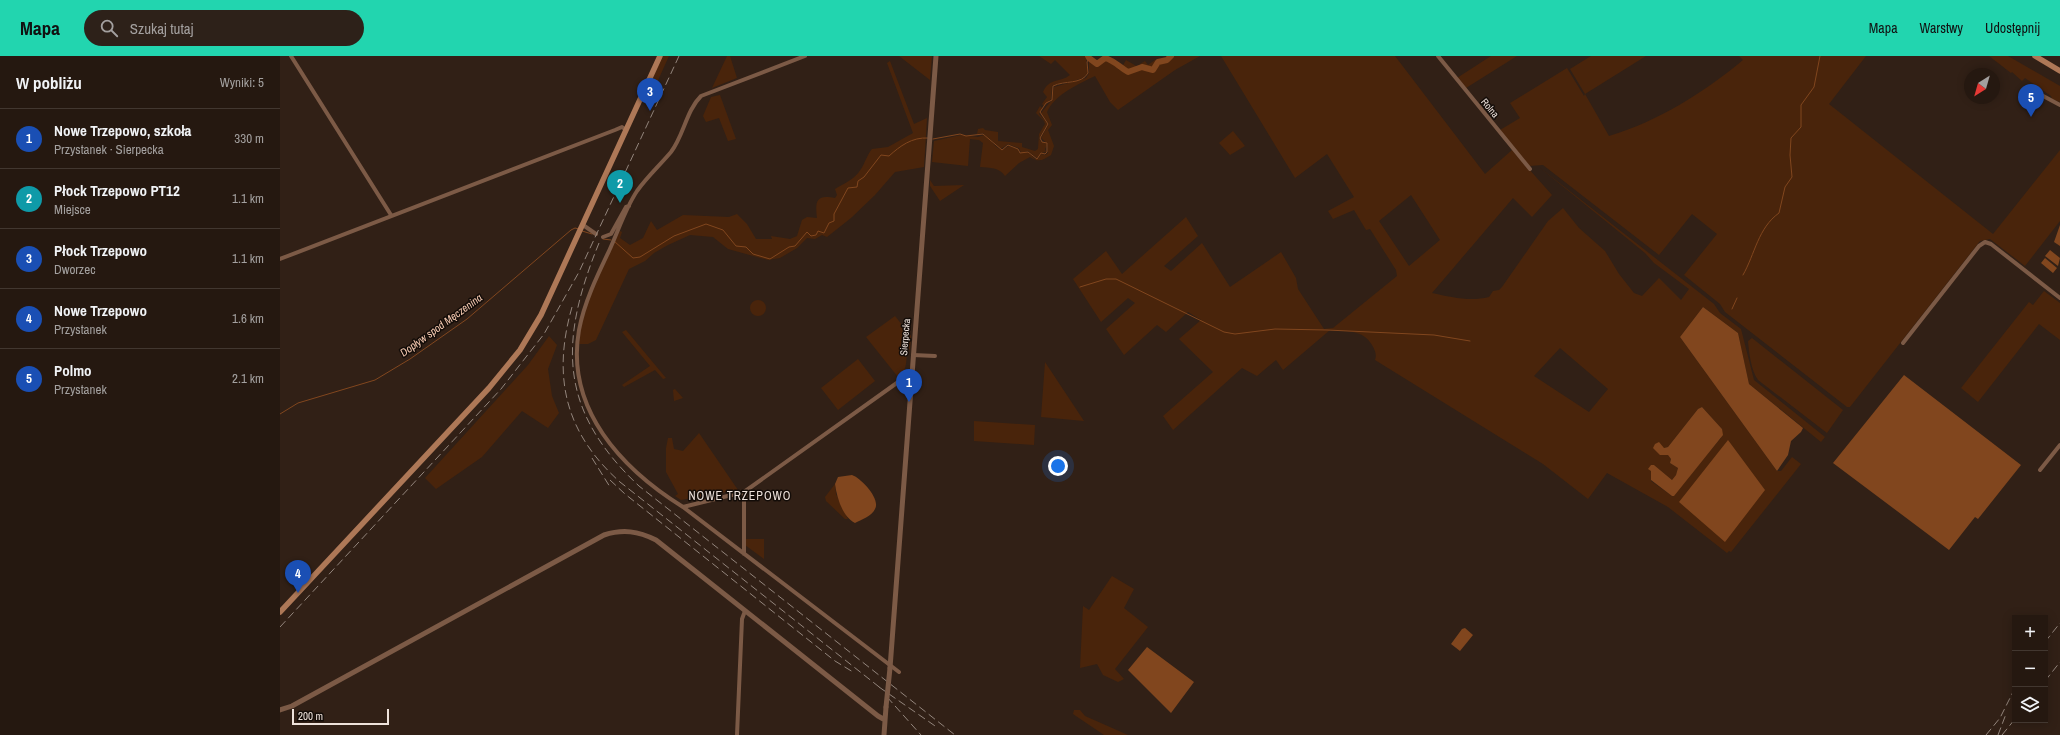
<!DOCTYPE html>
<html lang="pl">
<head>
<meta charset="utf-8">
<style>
  :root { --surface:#251810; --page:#2d2119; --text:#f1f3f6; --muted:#a3a09f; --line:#423730; --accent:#22d5af }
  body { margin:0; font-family:"Archivo Narrow",sans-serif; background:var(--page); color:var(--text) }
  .controls { position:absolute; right:12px; bottom:12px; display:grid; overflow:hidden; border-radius:0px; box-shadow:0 2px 10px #0003 }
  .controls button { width:36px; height:36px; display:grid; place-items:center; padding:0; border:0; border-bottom:1px solid var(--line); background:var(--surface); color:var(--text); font:20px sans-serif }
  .compass { position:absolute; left:1684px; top:12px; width:36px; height:36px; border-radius:50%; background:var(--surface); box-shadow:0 2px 10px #0003; rotate:217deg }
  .scale { position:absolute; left:12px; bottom:10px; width:97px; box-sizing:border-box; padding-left:4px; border:2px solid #eee2db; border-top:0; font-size:11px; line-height:14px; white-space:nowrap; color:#eee2db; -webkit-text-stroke:3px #130c08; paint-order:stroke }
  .you { position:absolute; left:778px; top:410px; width:14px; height:14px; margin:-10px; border:3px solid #fff; border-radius:50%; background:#1a73e8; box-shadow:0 0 0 6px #1a73e833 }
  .badge { display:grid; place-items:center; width:26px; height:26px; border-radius:50%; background:var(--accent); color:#fff; font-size:13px; font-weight:700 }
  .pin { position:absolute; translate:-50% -33px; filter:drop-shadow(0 1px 2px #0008) }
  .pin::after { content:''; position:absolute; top:21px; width:14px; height:12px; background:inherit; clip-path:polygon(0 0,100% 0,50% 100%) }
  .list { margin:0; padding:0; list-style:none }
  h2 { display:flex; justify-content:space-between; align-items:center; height:52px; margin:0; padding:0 16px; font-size:17px }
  h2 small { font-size:13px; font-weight:400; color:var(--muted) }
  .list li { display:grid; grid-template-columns:26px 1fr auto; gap:12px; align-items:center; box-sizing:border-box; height:60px; padding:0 16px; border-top:1px solid var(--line) }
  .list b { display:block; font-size:15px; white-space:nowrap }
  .list p { margin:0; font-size:13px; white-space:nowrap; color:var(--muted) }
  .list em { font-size:13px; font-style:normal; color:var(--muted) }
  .icon { flex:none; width:22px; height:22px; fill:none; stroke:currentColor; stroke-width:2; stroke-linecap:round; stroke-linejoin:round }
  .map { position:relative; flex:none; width:1780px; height:679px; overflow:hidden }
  header { display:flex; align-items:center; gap:24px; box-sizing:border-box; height:56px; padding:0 20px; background:var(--accent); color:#111 }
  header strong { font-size:19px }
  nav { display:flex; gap:22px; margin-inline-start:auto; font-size:14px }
  .search { width:280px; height:36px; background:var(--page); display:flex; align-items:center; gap:10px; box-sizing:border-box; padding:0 14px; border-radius:22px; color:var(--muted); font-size:15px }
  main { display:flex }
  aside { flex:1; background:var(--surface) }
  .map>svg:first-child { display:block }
  .green { fill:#49240b; fill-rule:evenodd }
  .water { fill:#81461e }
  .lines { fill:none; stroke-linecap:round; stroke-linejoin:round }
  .stream { stroke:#81461e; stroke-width:1 }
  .river { stroke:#81461e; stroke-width:6 }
  .minor { stroke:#7c5a46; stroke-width:4 }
  .tertiary { stroke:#7c5a46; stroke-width:5 }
  .secondary { stroke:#ae7857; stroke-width:5.5 }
  .rail { stroke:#93857c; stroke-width:1; stroke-dasharray:8 4; stroke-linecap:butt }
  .tertiary-bridge { stroke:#7c5a46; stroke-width:5 }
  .labels { text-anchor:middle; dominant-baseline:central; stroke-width:3; stroke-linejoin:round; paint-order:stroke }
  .street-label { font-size:10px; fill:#eee2db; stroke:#130c08 }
  .water-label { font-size:11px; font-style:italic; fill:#f5c9b0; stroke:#130c08 }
  .quarter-label { font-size:12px; letter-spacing:1px; fill:#eee2db; stroke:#130c08 }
</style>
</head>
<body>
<header>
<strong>Mapa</strong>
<div class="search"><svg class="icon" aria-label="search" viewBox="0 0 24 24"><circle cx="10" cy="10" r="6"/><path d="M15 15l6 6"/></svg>Szukaj tutaj</div>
<nav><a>Mapa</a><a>Warstwy</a><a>Udostępnij</a></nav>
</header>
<main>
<aside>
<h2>W pobliżu<small>Wyniki: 5</small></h2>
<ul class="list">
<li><span class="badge" style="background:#1a4fb4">1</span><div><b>Nowe Trzepowo, szkoła</b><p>Przystanek · Sierpecka</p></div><em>330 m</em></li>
<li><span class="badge" style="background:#0f9aa8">2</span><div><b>Płock Trzepowo PT12</b><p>Miejsce</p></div><em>1.1 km</em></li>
<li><span class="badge" style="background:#1a4fb4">3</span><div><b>Płock Trzepowo</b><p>Dworzec</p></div><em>1.1 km</em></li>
<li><span class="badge" style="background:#1a4fb4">4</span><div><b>Nowe Trzepowo</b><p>Przystanek</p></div><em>1.6 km</em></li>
<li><span class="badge" style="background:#1a4fb4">5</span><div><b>Polmo</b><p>Przystanek</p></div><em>2.1 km</em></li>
</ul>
</aside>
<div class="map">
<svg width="1780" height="679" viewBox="0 0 1780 679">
  <rect width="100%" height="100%" fill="#312016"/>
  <path class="green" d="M383 0H389L375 31 370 28Z
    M447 0H450L457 22 432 32Z
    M619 0H652L650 24Z
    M759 0H807L806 6 808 16C801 28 784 24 772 30L771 43 764 50 762 48 767 41 763 36C770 21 780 27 790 19L775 4 771 8Z
    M892 0H920L895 14 838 54 830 46 815 20C799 28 775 38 767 56L772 69 768 74 774 90 771 99C763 104 759 107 750 101L739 107 725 120C719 111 710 112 700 111L703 87 699 84 690 83 688 110 652 106 654 85 681 79 698 81 704 79C711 83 715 92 722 94L729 90 738 93 739 97 748 96 755 103H758L761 98 765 99 768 97V88L761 82 769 68 761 57 772 44 774 31 806 22 809 17V4L813 5 817 9 821 8 823 3 836 7 838 13 848 17 862 11 875 16 878 7 886 5Z
    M941 0H1115L1205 118 1232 94 1272 139 1252 161 1233 142 1152 237C1171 241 1190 246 1209 241L1213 235 1219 234 1222 231 1268 165 1283 152 1299 172 1325 195 1339 218 1354 237 1362 240 1379 222 1401 244 1409 233 1374 207 1365 197 1259 111 1434 248 1440 257 1461 273 1474 324 1545 381 1541 386 1469 328 1458 277 1423 251 1400 281 1497 415H1501L1512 401 1521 408 1451 496 1449 495 1447 497 1388 451 1327 417 1308 443 1263 408 1095 304C1097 299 1095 294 1092 289 1082 273 1068 276 1050 274L1003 314 996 304 977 320 962 312 893 374 883 360 933 316 899 283 921 264 908 256 886 276 877 269 844 299 826 273 855 247 848 242 821 266 793 223 826 195 842 218 906 161 918 180 884 210 891 215 922 187 950 231 1001 196 1016 222 1018 233 1044 273 1053 272 1117 220 1116 214 1090 173 1086 174 1074 154 1053 163 1048 155 1074 141 1047 98 1015 122ZM1131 139 1160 184 1129 210 1099 165ZM1280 292 1328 333 1309 356 1254 320ZM1422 351 1442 373 1441 382 1392 440 1371 425V415L1374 409 1392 424 1396 419 1398 412 1390 407 1391 403 1388 399 1383 398 1384 392 1388 391 1418 353Z
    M1211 0H1237L1186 32 1177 22Z
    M1311 0H1366L1305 38 1329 80C1379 65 1423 37 1463 4L1459 0H1586L1549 48 1713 178 1780 94V165L1745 210 1710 183 1700 185 1570 351H1567L1445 256 1440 248 1404 219 1437 178 1412 158 1379 199 1263 109 1249 110 1220 74 1240 62 1230 47 1287 12 1304 40 1305 38 1290 13Z
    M1709 0H1728L1780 30V46L1772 43 1771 40 1745 22 1742 25 1732 16 1731 17Z
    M846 4 858 11 848 15 842 11Z
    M875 4 878 6 873 14 860 10V8L865 5 868 9Z
    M610 5 634 68 647 62 644 111 615 116 595 139 571 162 547 181 542 179 535 183 527 182 517 192 500 202 488 204 448 193 433 181 410 179 388 189 374 197 365 205 349 213 316 284 308 288H299C301 250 323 209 340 175L342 176 340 182 350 189 363 182 371 165 377 174 403 159 449 161 457 158 467 168 476 183H492L491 180 510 183 517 180 522 164 527 161 537 162C535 145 536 138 555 142L557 139 555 133C565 127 575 123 581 113 585 107 587 99 592 93L608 91 633 77 607 7Z
    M440 39 456 83 448 85 439 62 426 66 423 60 431 41Z
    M760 50 762 52 759 58 768 68 759 82 761 86H765L767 89 765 93 766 96 761 97 757 102 748 95 741 97 739 92 728 88 721 93 703 77 697 78 698 73 703 72 705 74 718 76V85L742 87V91L755 95 758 93 759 78 765 68 764 65 756 57Z
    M953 75 965 90 950 99 939 87Z
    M650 124 654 130 684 129 660 145 650 130Z
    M1764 235 1780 247V284L1759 268 1698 346 1681 332 1749 246 1753 249Z
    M470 252a8 8 0 1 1 16 0a8 8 0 1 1-16 0Z
    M615 260 631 280 630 293 627 296C626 306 627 316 618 321L586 281Z
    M346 274 386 322 383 323 375 314 344 331 342 329 370 310 342 276Z
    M269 280 277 289 268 313 272 340 279 357 268 372 242 355 202 401 156 433 145 422 248 309Z
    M1472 282 1563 354 1547 377 1478 324C1471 314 1469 297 1468 285Z
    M578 303 595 325 558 354 541 332Z
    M765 306 804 365 761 361Z
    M395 333 403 342 394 345 393 334Z
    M694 365 755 369 754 389 694 385Z
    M419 377 458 434 401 444 395 440 398 438 386 416V392L388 382H392L394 393 403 395Z
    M555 428 556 438 568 463H565L546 445 545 441Z
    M465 483H484V503L465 489Z
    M832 520 854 533 844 552 868 571 835 613 844 623 838 626 823 619 817 608 800 612 803 550 809 554Z
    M794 654H800L805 660 848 679H824L793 658Z"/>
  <path class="water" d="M1780 169V190L1774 186Z
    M1770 194 1780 202 1778 210 1765 200Z
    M1765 202 1777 212 1773 217 1761 207Z
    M1423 251 1458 277 1469 328 1523 372 1521 376 1511 385 1508 399 1497 415 1400 281Z
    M1624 319 1741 409 1698 463 1695 461 1669 494 1553 407Z
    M1422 351 1442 373 1443 379 1394 440H1392L1371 424V415L1368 413 1371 409H1374L1392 424 1396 419 1398 412 1390 407 1391 403 1388 399H1380L1373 392 1375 388 1379 386 1384 392 1388 391 1418 353Z
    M1448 384 1485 434 1445 486 1399 446Z
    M572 419C581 422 601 443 595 453 592 460 581 464 575 467 562 460 557 442 555 428L558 421Z
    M1185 572 1193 579 1180 595 1171 588 1182 573Z
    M867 591 914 626 891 657 848 614Z"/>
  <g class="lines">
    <path class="stream" d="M653 83 680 78 686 80 703 78 722 94 728 89 738 93 740 97 748 96 757 103 761 97 765 98 767 96V87L762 86 760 82 768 68 760 56 766 47 772 44 773 30C785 24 801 29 808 17L807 6 809 2
      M302 175 312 178
      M323 183 331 184
      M334 185 353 202 360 201 394 180 426 168 443 174 456 190 466 191 473 198 490 203 509 191 515 190 527 176 531 180 536 179 538 175 544 177 549 167 554 165V158L568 132 577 131 578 125 584 121 601 99 609 100C620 90 632 81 648 82
      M1463 219C1475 198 1478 172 1499 157L1505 131 1512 121 1510 99 1511 82 1521 71V49L1534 31 1540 0
      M800 231 826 223H836L944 276 955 278 995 273 1047 274 1154 279 1190 285
      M1452 253 1457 242
      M0 358 18 347 95 324 130 303 187 263 291 174 295 172 299 173"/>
    <path class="river" d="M808 0 809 2 817 8 825 2C835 5 839 11 848 16L862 11 873 14 878 6 887 4 891 0"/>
    <path class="minor" d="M11 0 111 159
      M525 0 421 40C406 55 404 79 391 96 380 109 367 121 357 135 345 153 338 176 329 195 317 220 304 247 299 274 285 353 342 413 403 451L464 436 621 324 631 322
      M1158 0 1250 113
      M1752 34 1780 49
      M303 169 316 178
      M323 181 331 178 346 151 349 150
      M0 203 335 74 342 71 346 74
      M1623 287 1699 190 1705 186 1711 188 1780 242
      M633 299 655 300
      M1760 414 1780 389
      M403 451 619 616
      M464 498V436
      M457 679 462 563 465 555"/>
    <path class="tertiary" d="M610 612 656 0
      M0 654 12 650 324 479C343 473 358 475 376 484L598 660 605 664
      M604 679 606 651"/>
    <path class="secondary" d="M1755 0 1780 15
      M0 556 209 332 240 294 261 259 380 0"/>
    <path class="rail" d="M319 187C279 285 278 354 359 430L675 679
      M292 251C272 321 285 377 340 426L603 634
      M312 402 330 431
      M330 424 345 438 555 605 573 616
      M0 571 221 333 264 278 299 216 399 0
      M1765 586 1780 567
      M1765 625 1780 606
      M599 631 658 672
      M607 641 641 679
      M1706 679 1720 662 1735 632
      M1718 679 1726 658
      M1722 679 1735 663"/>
    <path class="tertiary-bridge" d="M606 651 610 612"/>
  </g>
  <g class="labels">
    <g class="street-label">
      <text transform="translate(1210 52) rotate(50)">Rolna</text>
      <text transform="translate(625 281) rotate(-85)">Sierpecka</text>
    </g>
    <g class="water-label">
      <text transform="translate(161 269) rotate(-36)">Dopływ spod Męczenina</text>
    </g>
    <g class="quarter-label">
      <text x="460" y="440">NOWE TRZEPOWO</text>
    </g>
  </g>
</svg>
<div class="controls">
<button>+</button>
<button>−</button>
<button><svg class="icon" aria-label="layers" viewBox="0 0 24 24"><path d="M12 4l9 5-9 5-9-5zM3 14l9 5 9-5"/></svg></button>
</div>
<svg class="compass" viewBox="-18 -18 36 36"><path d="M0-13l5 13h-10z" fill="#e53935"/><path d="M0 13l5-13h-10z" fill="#a3a09f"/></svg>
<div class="scale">200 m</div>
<div class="you"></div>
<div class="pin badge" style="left:629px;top:346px;background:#1a4fb4">1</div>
<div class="pin badge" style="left:340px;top:147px;background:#0f9aa8">2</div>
<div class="pin badge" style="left:370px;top:55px;background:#1a4fb4">3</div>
<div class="pin badge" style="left:18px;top:537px;background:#1a4fb4">4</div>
<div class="pin badge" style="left:1751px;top:61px;background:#1a4fb4">5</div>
</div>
</main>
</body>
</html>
